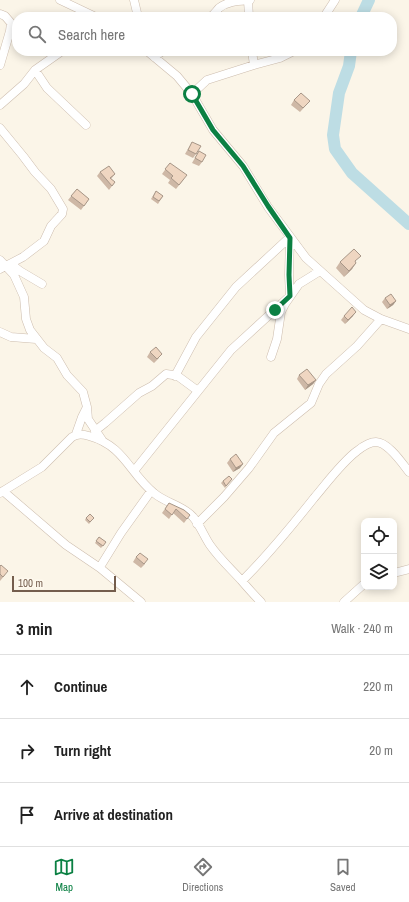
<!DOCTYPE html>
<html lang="en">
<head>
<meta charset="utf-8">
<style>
  :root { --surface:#fff; --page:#f2f2f2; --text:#222; --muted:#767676; --line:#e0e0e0; --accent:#0b8043 }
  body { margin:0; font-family:"Archivo Narrow",sans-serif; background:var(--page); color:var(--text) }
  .controls { position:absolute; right:12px; bottom:12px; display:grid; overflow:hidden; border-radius:8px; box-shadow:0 2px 10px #0003 }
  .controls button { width:36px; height:36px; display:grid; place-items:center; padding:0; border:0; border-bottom:1px solid var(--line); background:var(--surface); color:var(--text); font:20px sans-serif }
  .scale { position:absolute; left:12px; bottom:10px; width:104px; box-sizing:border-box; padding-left:4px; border:2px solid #745d4d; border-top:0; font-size:11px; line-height:14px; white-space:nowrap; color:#745d4d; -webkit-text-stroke:3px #fef9ee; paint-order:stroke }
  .stop { position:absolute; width:12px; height:12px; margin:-9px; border:3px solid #0b8043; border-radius:50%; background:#fff }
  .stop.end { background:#0b8043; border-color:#fff; box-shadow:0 1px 4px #0008 }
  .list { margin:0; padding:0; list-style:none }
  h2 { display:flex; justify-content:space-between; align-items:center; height:52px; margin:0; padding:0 16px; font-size:17px }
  h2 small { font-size:13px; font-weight:400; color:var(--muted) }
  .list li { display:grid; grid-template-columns:26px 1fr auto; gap:12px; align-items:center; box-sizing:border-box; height:64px; padding:0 16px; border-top:1px solid var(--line) }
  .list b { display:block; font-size:15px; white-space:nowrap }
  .list em { font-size:13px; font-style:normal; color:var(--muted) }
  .icon { flex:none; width:22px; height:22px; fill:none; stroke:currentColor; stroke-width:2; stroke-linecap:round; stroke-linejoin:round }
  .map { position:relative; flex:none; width:409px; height:602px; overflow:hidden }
  .search { position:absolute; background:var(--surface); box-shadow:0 2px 10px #0003; left:12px; right:12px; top:12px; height:44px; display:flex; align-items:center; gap:10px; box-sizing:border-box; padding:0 14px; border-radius:16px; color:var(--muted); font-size:15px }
  .sheet { height:244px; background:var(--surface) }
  nav { display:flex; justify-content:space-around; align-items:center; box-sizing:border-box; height:56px; border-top:1px solid var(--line); background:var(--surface); font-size:11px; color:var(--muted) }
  nav a { display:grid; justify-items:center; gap:2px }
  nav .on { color:var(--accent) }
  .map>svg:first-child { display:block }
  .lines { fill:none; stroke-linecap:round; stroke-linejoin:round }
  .river { stroke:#bddde4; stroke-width:12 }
  .minor-casing { stroke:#cdbdae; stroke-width:9 }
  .minor { stroke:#fff; stroke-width:8 }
  .wall { fill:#ceb8a6 }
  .shaded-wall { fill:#a79687 }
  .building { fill:#efd6c1; stroke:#a79687 }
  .route { stroke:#0b8043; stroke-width:5 }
</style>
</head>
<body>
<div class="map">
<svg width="409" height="602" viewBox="0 0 409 602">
  <rect width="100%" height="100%" fill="#fbf5e8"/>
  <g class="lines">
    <path class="river" d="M361 17 369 0
      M351 51 349 66 339 93 333 135 335 149 352 173 409 224"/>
    <defs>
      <path id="minor" d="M60 0 96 17
        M134 0 138 17
        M248 0 249 17
        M0 14 5 16 11 23 10 31 0 65
        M210 17C214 15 216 11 219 8 228 1 239 1 250 0
        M324 17 335 0
        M147 51 177 76 192 94 213 130 243 166 268 207 306 258 364 310 381 319 409 329
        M252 51 254 65
        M154 57 163 51
        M35 70 47 88 86 125
        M192 94 207 80 254 65 280 58 294 51
        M0 105 24 84 35 70 62 51
        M0 128 23 156 35 172 51 189 63 209 62 214 51 226 44 241 23 257 0 269
        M0 260 14 275 24 297 26 319 30 330 44 348 57 358 67 375 83 392 87 407 88 419 102 440
        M11 264 20 271 42 284
        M0 332 11 337 36 339
        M271 357 277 339 281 312 285 304 299 284 320 271
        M175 376 196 337 236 287 290 237
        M95 431 105 423 139 393 152 386 166 374 173 375 179 377 198 391
        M76 434 82 417 86 409
        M134 471 231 350 290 296 289 275 290 237
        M3 491 66 545 100 568 141 602
        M0 493 42 467 72 437C78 434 82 434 89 436 125 446 129 473 154 493 165 503 183 505 193 517 200 525 204 536 210 545 219 558 230 568 241 580 247 587 254 595 261 602
        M197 524 224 497 249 468 274 433 311 403 319 384 326 374 357 346 381 319
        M100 567 121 533 151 491
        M394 573 409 569
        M242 581C268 555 291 527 314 498 326 484 342 462 357 451 362 447 369 442 376 442 388 442 402 463 409 472
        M344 602 364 584"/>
    </defs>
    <use href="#minor" class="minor-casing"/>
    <use href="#minor" class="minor"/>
  </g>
  <path class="wall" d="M294 100 310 101 300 112 291 105Z
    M192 142 196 154 193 158 185 154Z
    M199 151 202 162 199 166 192 163Z
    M170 163 184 179 176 189 168 183 170 180 162 174Z
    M100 172 115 174 111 179 115 182 109 190 97 176Z
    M77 189 89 199 81 210 68 200Z
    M156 191 163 196 158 204 151 199Z
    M340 262H356L352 269 344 277 336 268Z
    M385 298 396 301 393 305 387 309 382 302Z
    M344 316H353L345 324 341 320Z
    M150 352 159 358 154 363 147 357Z
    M299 375 316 380 313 384 305 390 297 379Z
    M230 459 240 468 233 472 227 463Z
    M232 479 225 488 221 483 223 481Z
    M169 503 187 519 184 523 173 513 169 519 162 513Z
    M86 518 92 520 89 524 85 520Z
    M99 537 106 542 101 548 95 543Z
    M136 557 145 564 141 568 133 562Z
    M0 566 5 575 0 581Z"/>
  <path class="shaded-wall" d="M356 263 352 269 344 277 349 271Z
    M396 301 393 305 387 309 390 305Z
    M356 312 353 316 345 324 348 320Z
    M316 380 313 384 305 390 308 385Z
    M243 464 240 468 233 472 236 468Z"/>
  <path class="building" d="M301 93 310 101 303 108 294 100Z
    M192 142 201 146 196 154 188 150Z
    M199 151 206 155 202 162 195 158Z
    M170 163 187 175 179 185 171 178 173 176 165 169Z
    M109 166 115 174 110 178 115 182 112 186 100 172Z
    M77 189 89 199 84 206 71 196Z
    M156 191 163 196 159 201 153 197Z
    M354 249 361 256 355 261 356 263 349 271 340 262Z
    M391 294 396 301 390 305 385 298Z
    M352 307 356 312 348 320 344 316Z
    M156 347 162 354 157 359 150 352Z
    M307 369 316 380 308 385 299 375Z
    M236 454 243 464 236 468 230 459Z
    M229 476 232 479 226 486 223 481Z
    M169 503 184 510 190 515 187 519 176 509 172 515 165 509Z
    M90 514 94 518 90 522 86 518Z
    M99 537 106 542 103 546 96 541Z
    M140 553 148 559 144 564 136 557Z
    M1 565 8 571 3 577 0 574V566Z"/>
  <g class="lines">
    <path class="route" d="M192 94 213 130 243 166 268 206 290 238 289 275 290 296 275 310"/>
  </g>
</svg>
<div class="controls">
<button><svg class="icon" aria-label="locate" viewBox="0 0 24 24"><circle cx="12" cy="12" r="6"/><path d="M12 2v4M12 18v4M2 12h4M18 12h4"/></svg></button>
<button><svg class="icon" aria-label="layers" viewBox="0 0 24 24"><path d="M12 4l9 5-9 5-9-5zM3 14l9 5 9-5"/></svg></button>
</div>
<div class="scale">100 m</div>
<div class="stop" style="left:192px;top:94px"></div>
<div class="stop end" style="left:275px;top:310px"></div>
<div class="search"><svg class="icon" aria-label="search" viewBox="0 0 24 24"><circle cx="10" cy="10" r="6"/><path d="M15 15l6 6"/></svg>Search here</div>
</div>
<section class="sheet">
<h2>3 min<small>Walk · 240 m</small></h2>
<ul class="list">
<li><svg class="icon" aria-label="ahead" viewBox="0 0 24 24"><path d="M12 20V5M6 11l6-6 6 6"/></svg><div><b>Continue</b></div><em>220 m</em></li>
<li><svg class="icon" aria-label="right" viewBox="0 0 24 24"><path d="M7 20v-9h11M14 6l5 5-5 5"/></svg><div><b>Turn right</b></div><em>20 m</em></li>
<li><svg class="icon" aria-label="arrive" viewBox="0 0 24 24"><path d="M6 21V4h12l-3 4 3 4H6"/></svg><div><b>Arrive at destination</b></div></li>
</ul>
</section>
<nav>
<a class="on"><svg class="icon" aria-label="map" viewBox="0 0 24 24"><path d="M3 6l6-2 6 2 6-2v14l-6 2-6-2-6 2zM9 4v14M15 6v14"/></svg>Map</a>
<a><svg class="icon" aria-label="directions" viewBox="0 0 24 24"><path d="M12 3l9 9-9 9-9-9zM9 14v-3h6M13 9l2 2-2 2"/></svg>Directions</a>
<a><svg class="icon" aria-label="saved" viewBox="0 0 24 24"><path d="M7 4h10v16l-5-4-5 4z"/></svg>Saved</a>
</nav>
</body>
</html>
